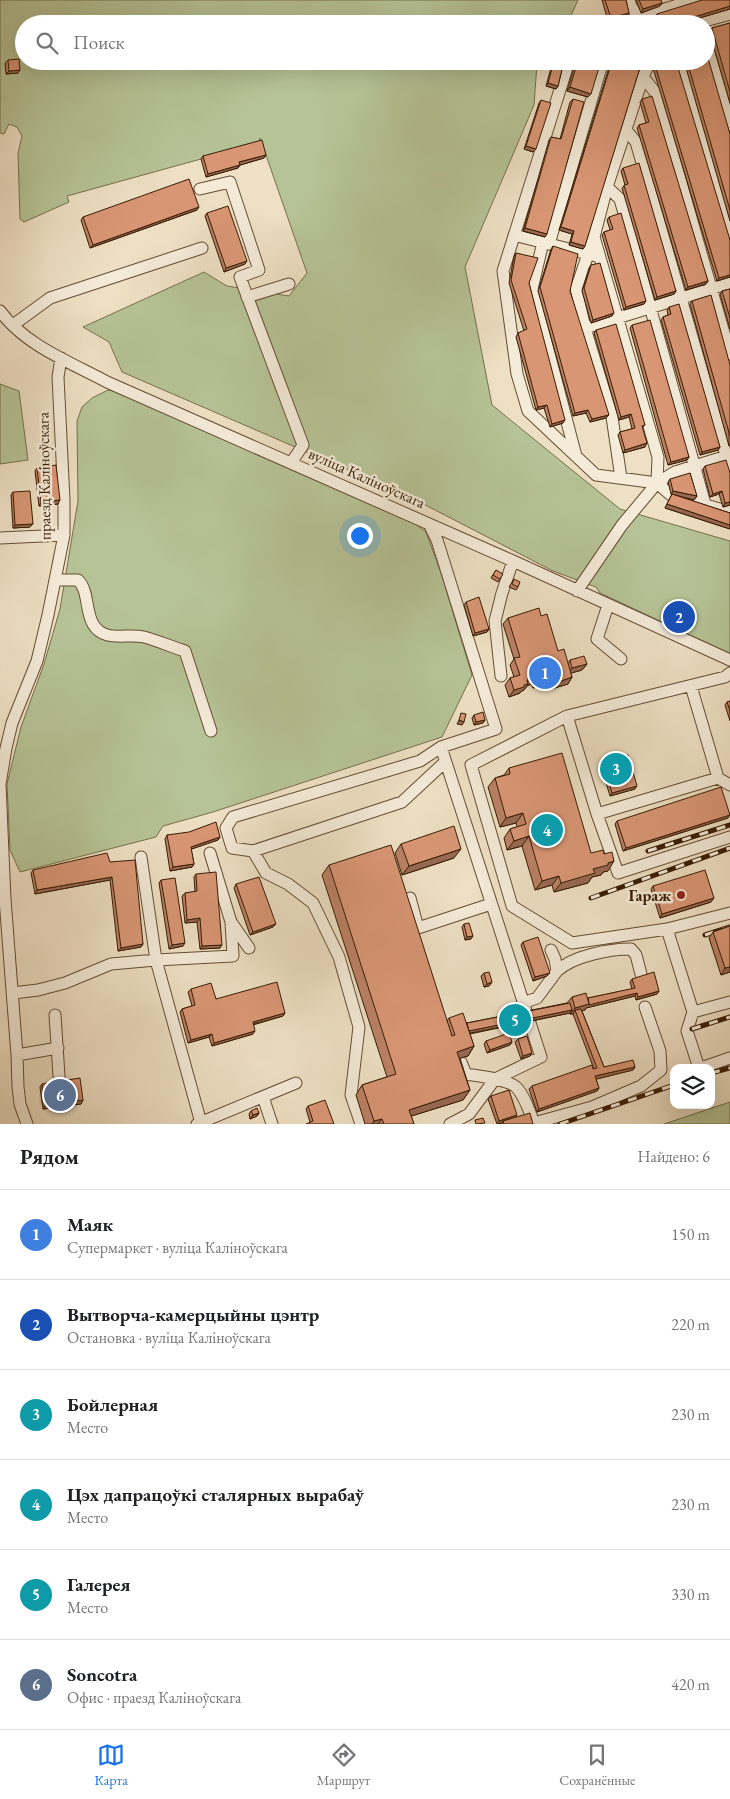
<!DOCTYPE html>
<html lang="ru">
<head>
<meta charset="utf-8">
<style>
  :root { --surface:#fff; --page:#f6f6f6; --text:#202124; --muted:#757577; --line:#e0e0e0; --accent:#1a73e8 }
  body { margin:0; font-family:"EB Garamond",serif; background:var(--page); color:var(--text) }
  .controls { position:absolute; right:15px; bottom:15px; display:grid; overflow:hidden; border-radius:10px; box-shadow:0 5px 20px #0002 }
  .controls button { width:45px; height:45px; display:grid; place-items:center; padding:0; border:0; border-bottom:1px solid var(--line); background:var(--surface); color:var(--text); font:25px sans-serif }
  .you { position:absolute; left:359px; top:535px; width:18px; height:18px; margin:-12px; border:4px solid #fff; border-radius:50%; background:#1a73e8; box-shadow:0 0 0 8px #1a73e833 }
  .badge { display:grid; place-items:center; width:32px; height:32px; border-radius:50%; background:var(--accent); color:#fff; font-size:16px; font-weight:700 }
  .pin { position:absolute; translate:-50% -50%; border:2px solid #fff; box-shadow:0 1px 5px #0006 }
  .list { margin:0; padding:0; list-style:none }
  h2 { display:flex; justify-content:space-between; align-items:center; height:65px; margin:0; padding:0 20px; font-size:21px }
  h2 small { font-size:16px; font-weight:400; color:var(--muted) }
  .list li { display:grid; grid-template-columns:32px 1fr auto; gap:15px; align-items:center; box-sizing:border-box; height:90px; padding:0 20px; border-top:1px solid var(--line) }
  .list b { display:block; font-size:19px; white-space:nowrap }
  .list p { margin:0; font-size:16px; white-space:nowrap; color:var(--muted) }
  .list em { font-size:16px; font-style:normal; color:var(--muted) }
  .icon { flex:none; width:28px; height:28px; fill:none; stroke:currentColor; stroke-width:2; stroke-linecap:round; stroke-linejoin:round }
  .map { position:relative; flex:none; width:730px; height:1124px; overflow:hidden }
  .search { position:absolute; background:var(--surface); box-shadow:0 5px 20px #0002; left:15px; right:15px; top:15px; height:55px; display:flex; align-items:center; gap:12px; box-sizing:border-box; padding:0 18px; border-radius:28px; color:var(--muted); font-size:19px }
  .sheet { height:605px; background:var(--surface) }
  nav { display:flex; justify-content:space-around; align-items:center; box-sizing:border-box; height:70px; border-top:1px solid var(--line); background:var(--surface); font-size:14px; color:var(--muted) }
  nav a { display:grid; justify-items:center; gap:2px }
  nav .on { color:var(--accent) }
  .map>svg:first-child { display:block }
  .green { fill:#b6c396; stroke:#77704c }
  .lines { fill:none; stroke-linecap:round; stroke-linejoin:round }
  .minor-casing { stroke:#664d33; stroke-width:13 }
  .minor { stroke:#f4ebd9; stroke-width:11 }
  .rail-casing { stroke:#381c03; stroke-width:5 }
  .rail { stroke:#f4ebd9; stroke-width:3; stroke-dasharray:9; stroke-linecap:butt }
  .wall { fill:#bb8165; stroke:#381c03 }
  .shaded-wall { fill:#986952; stroke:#381c03 }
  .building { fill:#d99675; stroke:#381c03 }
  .poi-dot { fill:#8f2418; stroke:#f4ebd9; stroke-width:2 }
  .labels { text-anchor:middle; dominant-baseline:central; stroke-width:5; stroke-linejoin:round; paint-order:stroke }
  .street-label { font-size:16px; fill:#381c03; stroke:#f4ebd9 }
  .poi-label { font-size:16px; font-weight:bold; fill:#381c03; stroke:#f4ebd9; text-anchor:end }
</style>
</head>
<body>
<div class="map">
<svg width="730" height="1124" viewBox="0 0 730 1124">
  <rect width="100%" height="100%" fill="#eee0c4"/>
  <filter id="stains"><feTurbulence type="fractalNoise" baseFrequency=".004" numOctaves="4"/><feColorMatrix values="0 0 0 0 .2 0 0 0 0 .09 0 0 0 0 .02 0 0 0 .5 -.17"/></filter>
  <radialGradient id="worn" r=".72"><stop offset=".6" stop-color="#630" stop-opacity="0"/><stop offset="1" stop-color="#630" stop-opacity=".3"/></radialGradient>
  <path class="green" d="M0 0H578L567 24H24V61H539L537 64 534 105 465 267 492 405 620 509 730 541V654L600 593 596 587 553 571 406 495 122 372 109 342 83 327 204 272 227 286 289 296 307 273 260 138 259 143 67 196 69 202 24 222 20 219 18 153 22 136 17 127 9 124 4 134 0 133Z
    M0 384 19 391 28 460 0 464Z
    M108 390 125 393 413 522 426 532 441 573 472 675 442 737 213 812 163 826 156 837 20 872 10 850 7 784 21 727 44 664 60 609 78 501 77 421 82 407 92 398Z
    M730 1102V1124H664Z"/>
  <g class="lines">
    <defs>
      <path id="minor" d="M629 0 631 6 642 24
        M630 24 640 22 652 13 694 0
        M694 24 730 14
        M706 42 730 125
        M569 61 503 271 517 374 528 411 596 475 657 483 671 495 730 512
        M650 61 643 77 607 187 594 237 658 457 657 483
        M679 61 730 241
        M643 77 655 92 730 354
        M626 130 636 142 730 469
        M607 187 620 199 705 504
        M200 189 230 182 259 270 240 277 303 445 291 463
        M514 235 596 256
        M594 237 576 289 585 328 612 417 621 478
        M543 242 532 289 576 456
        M549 244 603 61
        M247 297 289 284
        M0 311C26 346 70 362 107 382L513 561 730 660
        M13 325 50 298 202 248
        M585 328 730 283
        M0 538 64 535
        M56 580H78C89 591 85 610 93 624 104 643 126 633 144 637 156 640 172 647 185 651L211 731
        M577 591 622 525 657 483 675 472 730 455
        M608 605 597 639 621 659
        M501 676 495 621 502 593 513 561
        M691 686 718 778
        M567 716 597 814 618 873 730 837
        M441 747 541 1057 495 1079 469 1114 450 1124
        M597 814 718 778 730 785
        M253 851 402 802 445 762
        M210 853 231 922 249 948
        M141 857 156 960 233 956 231 922
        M410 898 418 928 491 904
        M667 929 730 913
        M557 971C573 956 609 949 631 949L636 955 641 974
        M13 993 38 990 65 983 111 964 156 960 201 1123
        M523 1003 537 998 557 971 555 959 551 950
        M693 1012 730 1002
        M55 1015 59 1076
        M17 1055 58 1048
        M461 1062 466 1074C478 1076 507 1079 516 1087 525 1096 529 1111 534 1123L592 1107 641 1086 661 1070 660 1051 645 1007
        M699 1068 687 1031 693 1012 667 929 572 943 512 906 471 765 567 716 725 677 730 673
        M701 1068 730 1058
        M263 1097 272 1124
        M27 1124 20 1104 18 1087 17 1055 5 899 0 784 6 748 12 723 37 661 48 615 64 535V500L58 377 61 358
        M197 1124 296 1083
        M361 1124 351 1095 359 1027 339 957 313 903 288 884 266 873 253 851 232 848 226 828 233 817 420 761 441 747 496 729 437 540 429 524"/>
    </defs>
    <use href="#minor" class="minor-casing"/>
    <use href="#minor" class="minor"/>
    <defs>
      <path id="rail" d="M648 851 730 825
        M591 898 730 848
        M705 935 730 927
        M692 1029 730 1017
        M711 1073 730 1068
        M560 1124 674 1085"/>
    </defs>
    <use href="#rail" class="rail-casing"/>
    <use href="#rail" class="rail"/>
  </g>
  <path class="wall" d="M602 0H626L629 13 627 16 608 21Z
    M636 0H661L662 3 660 6 641 13Z
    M730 0V9L679 24H657L655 17 657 14Z
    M730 23V103L709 31 712 28Z
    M8 60 18 73 6 74 5 63Z
    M553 61H564L558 86 556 89 546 86Z
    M576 61H601L588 97 567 91Z
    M611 61H642L583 249 569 245 572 234 559 230Z
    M684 61H706L730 134V221Z
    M655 65 730 240V277L717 281 653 68Z
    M573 99 545 237 523 231 549 140 551 137 560 139 570 102Z
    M642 99 708 281 706 284 686 290 637 128 639 125 646 123 640 102Z
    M541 100 533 152 524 149 539 103Z
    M266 155 264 158 240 165 238 168 206 177 201 159 203 156Z
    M623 168 676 291 674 294 655 300 622 188 625 185 621 171Z
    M197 210 90 248 81 220 83 217Z
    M207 213 245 264 224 272 205 216Z
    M609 217 644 304 624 310 602 235 604 232 610 230 607 220Z
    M553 246 570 291 606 418 590 422 586 413 573 416 538 291 551 249Z
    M516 253 529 283 563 423 550 427 544 408 536 410 516 337 518 333 524 331 509 283 514 256Z
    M591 265 612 316 591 323 582 291 589 268Z
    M730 289V329L720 294 722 291Z
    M692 301 730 365 729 446 690 304Z
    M669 307 720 447 718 450 700 455 661 320 663 317 668 315 667 310Z
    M632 325 689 457 687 460 668 465 630 328Z
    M596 330 645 425 642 428 645 447 623 453 618 435 620 432 632 429 629 417 619 420 594 333Z
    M705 466 730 505 723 507 719 494 710 497 703 469Z
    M37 468 58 504 39 506 35 471Z
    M670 479 697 496 694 500 674 495 730 513V529L665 508 672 494H671L668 482Z
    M13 492 33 524 30 527 13 528 11 495Z
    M496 570 500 579 498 582 491 578Z
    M514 579 518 587 516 590 509 587Z
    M466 602 489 629 487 632 473 636 464 605Z
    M541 616 558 651 568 663 570 660 587 664 582 670 571 673 572 677 568 684 551 689 550 683 533 688 531 684 527 686 524 690 522 691 520 693 509 697 505 685 510 678 514 677 510 665 514 659 503 624 508 618Z
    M730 701V721L725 705 727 702Z
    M474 715 485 720 483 723 474 725 472 718Z
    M603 763 635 789 610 796 601 766Z
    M509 768 591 853 608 871 603 872 601 875 592 877 588 883 554 892 552 885 535 890 522 846 507 850 504 838 510 829 517 827 516 823 500 827 488 787 495 778 504 775Z
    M728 818 623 851 615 824 617 821Z
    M167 835 220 837 218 840 191 849 194 864 192 867 170 871 165 839Z
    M401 844 454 858 402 875 395 853Z
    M110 862 143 944 141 947 118 951 110 880 35 894 31 873 33 870Z
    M329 865 447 1021 449 1018 467 1023 567 1003 572 997 588 998 632 989 630 982 632 979 659 991 657 994 636 1000 635 996 586 1008 585 1010 582 1011 604 1067H635L633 1070 596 1079 599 1088 597 1091 537 1112 529 1089 532 1086 594 1069 573 1014H570V1013L470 1034 474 1046 468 1056 460 1058 470 1090 463 1100 411 1116 414 1124H365L356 1095 362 1085 387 1077 322 875Z
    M196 874 220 948 200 949 197 922 185 923 182 896 185 893 195 892 194 877Z
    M161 880 183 946 169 949 159 883Z
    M236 884 273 927 250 935 234 888Z
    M653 886 711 902 660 918 651 889Z
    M464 924 471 939 465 940 462 927Z
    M730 926V972L721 975 709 938 713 932Z
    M523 942 547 976 533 981 521 945Z
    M484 973 492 982 489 986 484 987 481 976Z
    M191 989 216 999 285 1013 283 1016 253 1025V1034L212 1046 209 1037 188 1043 180 1012 182 1009 192 1006 188 992Z
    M518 1039 530 1056 521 1059 515 1042Z
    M486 1041 512 1042 510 1045 487 1053 484 1044Z
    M42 1084 83 1100 81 1104 43 1109 40 1087Z
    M491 1096 515 1118 533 1124H501L502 1123 497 1124 488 1099Z
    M308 1106 334 1124 310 1122 306 1109Z
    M251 1111 259 1113 257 1116 250 1119 249 1114Z"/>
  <path class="shaded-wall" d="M662 3 660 6 641 13 643 9Z
    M730 6V9L679 24H671Z
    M629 13 627 16 608 21 611 18Z
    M20 70 18 73 6 74 9 71Z
    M548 83 558 86 556 89 546 86Z
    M570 87 591 94 588 97 567 91Z
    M526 146 536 149 533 152 524 149Z
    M266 155 264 158 237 166 239 162Z
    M240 165 238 168 206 177 208 174Z
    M199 207 197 210 90 248 93 245Z
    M561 227 574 231 572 234 559 230Z
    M525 228 547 234 545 237 523 231Z
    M571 242 585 246 583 249 569 245Z
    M247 261 245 264 224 272 226 268Z
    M730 275V277L717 281 719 278Z
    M708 281 706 284 686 290 688 287Z
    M676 291 674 294 655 300 657 297Z
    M646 301 644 304 624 310 626 307Z
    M614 313 612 316 591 323 593 320Z
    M547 405 544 408 536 410 538 407Z
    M588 410 586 413 573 416 575 413Z
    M631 414 629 417 619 420 621 417Z
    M609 415 606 418 590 422 592 419Z
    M565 420 563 423 550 427 552 424Z
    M647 443 645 447 623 453 625 450Z
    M720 447 718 450 700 455 702 452Z
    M689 457 687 460 668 465 671 462Z
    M673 491 697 496 694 500 671 494Z
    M722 491 719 494 710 497 713 494Z
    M60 500 58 504 39 506 41 502Z
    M730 502V505L723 507 725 503Z
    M667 504 730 525V529L665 508Z
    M33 524 30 527 13 528 15 525Z
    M489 629 487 632 473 636 475 633Z
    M587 664 582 670 568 674 572 668Z
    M554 677 550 683 533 688 537 682Z
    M572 677 568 684 551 689 556 683Z
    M536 678 531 684 527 686 524 690 522 691 520 693 509 697 514 690 527 680Z
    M459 720 464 722 462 725 457 724Z
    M485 720 483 723 474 725 476 722Z
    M637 786 635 789 610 796 612 793Z
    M523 813 516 823 500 827 506 818Z
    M730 815 728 818 623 851 626 848Z
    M529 836 522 846 507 850 514 841Z
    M220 837 218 840 189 850 191 847Z
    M461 849 454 858 402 875 409 866Z
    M614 861 608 871 603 872 601 875 592 877 588 883 554 892 561 883 608 863Z
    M194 864 192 867 170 871 173 867Z
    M559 876 552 885 535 890 542 881Z
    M112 877 110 880 35 894 37 890Z
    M714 898 711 902 660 918 662 914Z
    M200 918 197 922 185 923 187 920Z
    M276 924 273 927 250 935 253 932Z
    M473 936 471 939 465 940 467 937Z
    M185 943 183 946 169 949 172 945Z
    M143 944 141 947 118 951 121 948Z
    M222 945 220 948 200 949 202 946Z
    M730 967V972L721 975 725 968Z
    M550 973 547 976 533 981 535 977Z
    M492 982 489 986 484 987 487 984Z
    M659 991 657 994 636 1000 638 997Z
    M637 993 635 996 586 1008 585 1010 576 1013 575 1010 573 1014H570L575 1008 589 1004Z
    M572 1010 570 1013 461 1035 463 1032Z
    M285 1013 283 1016 250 1025 253 1022Z
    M255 1031 253 1034 212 1046 214 1043Z
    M212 1034 209 1037 188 1043 191 1040Z
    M512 1042 510 1045 487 1053 490 1050Z
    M474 1046 468 1056 451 1061 457 1052Z
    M532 1053 530 1056 521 1059 523 1056Z
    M635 1067 633 1070 593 1080 595 1076Z
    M599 1088 597 1091 537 1112 539 1109Z
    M470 1090 463 1100 402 1119 409 1110Z
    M83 1100 81 1104 43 1109 45 1105Z
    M259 1113 257 1116 250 1119 253 1115Z
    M517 1115 515 1118 503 1121 502 1123 497 1124 499 1121Z
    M382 1119 378 1124H372L374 1121Z"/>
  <path class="building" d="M605 0H626L629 13 611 18Z
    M639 0H661L662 3 643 9Z
    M702 0H730V6L671 24H660L657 14Z
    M730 23V92L712 28Z
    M706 51 730 134V210L687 61H706Z
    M19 59 20 70 9 71 8 60Z
    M554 61H564L558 86 548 83Z
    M578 61H601L591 94 570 87Z
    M612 61H642L585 246 571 242 574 231 561 227Z
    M667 61H676L730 240V275L719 278 655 65Z
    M652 96 708 281 688 287 639 125 649 122 642 99Z
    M573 99 584 102 547 234 525 228 551 137 561 139Z
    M541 100 551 103 536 149 526 146Z
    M262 140 266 155 239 162 240 165 208 174 203 156Z
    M639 163 676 291 657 297 624 185 628 184 623 168Z
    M189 179 199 207 93 245 83 217Z
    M228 206 247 261 226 268 207 213Z
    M621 213 646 301 626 307 604 232 613 229 609 217Z
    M553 246 578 254 570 291 609 415 592 419 588 410 575 413 540 287Z
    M516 253 538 258 529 283 565 420 552 424 547 405 538 407 518 333 527 329 511 280Z
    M600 263 614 313 593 320 584 288 591 265Z
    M730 289V318L722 291Z
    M711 295 730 365V436L692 301Z
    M679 304 720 447 702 452 663 317 671 314 669 307Z
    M650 320 689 457 671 462 632 325Z
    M616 324 645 425 642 426 647 443 625 450 620 432 635 428 631 414 621 417 596 330Z
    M726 460 730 473V502L725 503 722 491 713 494 705 466Z
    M56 465 60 500 41 502 37 468Z
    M690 473 697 496 673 491 670 479Z
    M30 491 33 524 15 525 13 492Z
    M672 494 730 513V525L667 504Z
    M496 570 503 574 500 579 493 575Z
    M514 579 520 582 518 587 512 584Z
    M479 597 489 629 475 633 466 602Z
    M539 608 541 616 547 614 558 651 564 649 572 677 556 683 554 677 537 682 536 678 527 680 528 684 524 685V687L514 690 510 678 520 675 514 658 520 657 508 618Z
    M584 656 587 664 572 668 570 660Z
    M730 701V711L727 702Z
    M483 712 485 720 476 722 474 715Z
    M461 713 466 714 464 722 459 720Z
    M562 753 591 853 603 850 604 854 612 852 614 861 608 863V865L593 869 595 873 561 883 559 876 542 881 529 836 514 841 510 829 526 824 523 813 506 818 495 778 510 774 509 768Z
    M628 755 637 786 612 793 603 763Z
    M721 787 730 815 626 848 617 821Z
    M216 822 220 837 191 847 194 864 173 867 167 835 189 832Z
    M454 826 461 849 409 866 401 844Z
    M391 845 452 1036 455 1035 449 1018 463 1013 474 1046 457 1052 470 1090 409 1110 414 1124H384L382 1119 374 1121 362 1085 396 1074 329 865Z
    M107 853 110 862 135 860 143 944 121 948 112 877 37 890 33 870Z
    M705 870 714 898 662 914 653 886Z
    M216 872 222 945 202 946 200 918 187 920 185 893 197 891 196 874Z
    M259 877 276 924 253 932 236 884Z
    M175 878 185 943 172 945 161 880Z
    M469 923 473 936 467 937 464 924Z
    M730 926V967L725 968 713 932Z
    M538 937 550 973 535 977 523 942Z
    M489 972 492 982 487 984 484 973Z
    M654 972 659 991 638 997 637 993 589 1005V1004L588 998 635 988 632 979Z
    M277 982 285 1013 253 1022 255 1031 214 1043 212 1034 191 1040 182 1009 195 1005 191 989 211 983 216 999Z
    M586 993 589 1004 575 1008 572 997Z
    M570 1003 572 1010 469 1031 467 1023Z
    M581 1009 604 1067 633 1060 635 1067 595 1076 599 1088 539 1109 532 1086 592 1065 593 1069 597 1068 575 1010Z
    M509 1033 512 1042 490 1050 486 1041Z
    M527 1036 532 1053 523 1056 518 1039Z
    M80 1078 83 1100 45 1105 42 1084Z
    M509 1090 517 1115 499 1121 491 1096Z
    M325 1100 334 1124H306L313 1121 308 1106Z
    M257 1108 259 1113 253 1115 251 1111Z
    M530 1113 533 1124H504L503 1121Z
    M483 1118 485 1123 476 1124 475 1120Z"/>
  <circle class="poi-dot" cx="681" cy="895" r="5"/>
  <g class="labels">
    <g class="street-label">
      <text transform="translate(44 476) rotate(-91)">праезд Каліноўскага</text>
      <text transform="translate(367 478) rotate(24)">вуліца Каліноўскага</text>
    </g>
    <g class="poi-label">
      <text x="671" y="895">Гараж</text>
    </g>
  </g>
  <rect width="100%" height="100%" filter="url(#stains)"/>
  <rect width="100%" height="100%" fill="url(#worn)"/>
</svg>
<div class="controls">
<button><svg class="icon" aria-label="layers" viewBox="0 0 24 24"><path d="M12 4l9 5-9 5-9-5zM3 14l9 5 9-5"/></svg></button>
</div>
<div class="you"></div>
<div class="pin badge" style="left:545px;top:673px;background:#3f7fe0">1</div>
<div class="pin badge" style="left:679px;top:617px;background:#1a4fb4">2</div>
<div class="pin badge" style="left:616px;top:769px;background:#0f9aa8">3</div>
<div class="pin badge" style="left:547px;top:830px;background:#0f9aa8">4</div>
<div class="pin badge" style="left:515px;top:1020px;background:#0f9aa8">5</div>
<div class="pin badge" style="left:60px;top:1095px;background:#5c6f8a">6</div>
<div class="search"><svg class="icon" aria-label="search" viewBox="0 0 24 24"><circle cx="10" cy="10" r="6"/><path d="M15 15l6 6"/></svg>Поиск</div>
</div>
<section class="sheet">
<h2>Рядом<small>Найдено: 6</small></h2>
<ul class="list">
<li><span class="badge" style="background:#3f7fe0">1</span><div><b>Маяк</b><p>Супермаркет · вуліца Каліноўскага</p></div><em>150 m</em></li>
<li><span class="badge" style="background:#1a4fb4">2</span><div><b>Вытворча-камерцыйны цэнтр</b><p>Остановка · вуліца Каліноўскага</p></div><em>220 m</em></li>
<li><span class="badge" style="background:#0f9aa8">3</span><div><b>Бойлерная</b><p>Место</p></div><em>230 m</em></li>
<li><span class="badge" style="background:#0f9aa8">4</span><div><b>Цэх дапрацоўкі сталярных вырабаў</b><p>Место</p></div><em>230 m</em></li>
<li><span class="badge" style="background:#0f9aa8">5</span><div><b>Галерея</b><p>Место</p></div><em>330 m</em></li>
<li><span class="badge" style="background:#5c6f8a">6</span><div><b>Soncotra</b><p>Офис · праезд Каліноўскага</p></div><em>420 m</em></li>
</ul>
</section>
<nav>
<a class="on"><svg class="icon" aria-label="map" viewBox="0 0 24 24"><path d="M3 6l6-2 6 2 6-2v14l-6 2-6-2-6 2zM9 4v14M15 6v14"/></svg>Карта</a>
<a><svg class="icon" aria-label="directions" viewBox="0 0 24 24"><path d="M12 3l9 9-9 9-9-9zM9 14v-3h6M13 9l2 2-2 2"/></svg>Маршрут</a>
<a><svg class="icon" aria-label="saved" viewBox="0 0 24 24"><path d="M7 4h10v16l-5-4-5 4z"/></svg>Сохранённые</a>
</nav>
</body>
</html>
